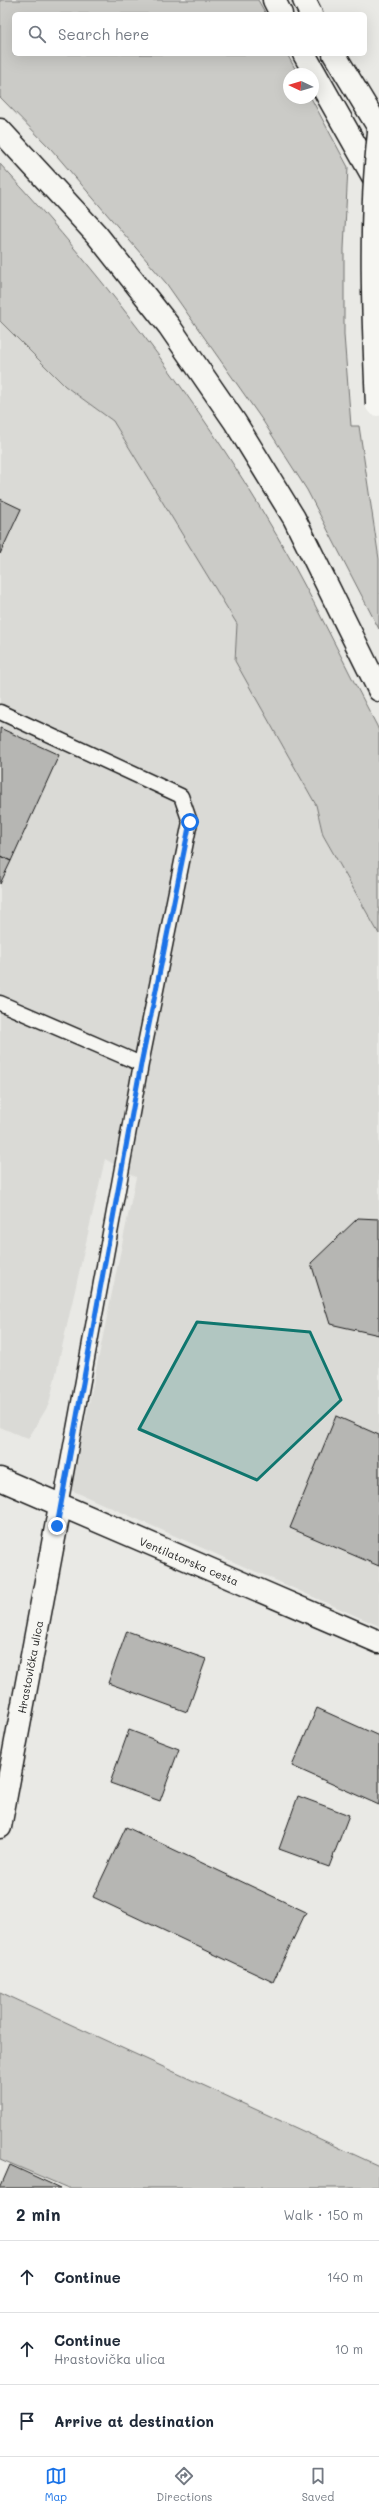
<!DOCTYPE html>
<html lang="en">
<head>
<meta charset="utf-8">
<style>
  :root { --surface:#fff; --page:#f6f6f7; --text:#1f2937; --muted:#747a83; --line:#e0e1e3; --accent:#1a73e8 }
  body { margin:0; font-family:Mali,sans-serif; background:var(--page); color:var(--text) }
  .compass { position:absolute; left:283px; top:68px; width:36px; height:36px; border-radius:50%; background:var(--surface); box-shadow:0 4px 16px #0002; rotate:274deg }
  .stop { position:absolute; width:12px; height:12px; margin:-9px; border:3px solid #1a73e8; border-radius:50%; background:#fff }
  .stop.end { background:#1a73e8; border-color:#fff; box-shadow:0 1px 4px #0008 }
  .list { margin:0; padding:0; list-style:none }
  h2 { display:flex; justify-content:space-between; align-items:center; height:52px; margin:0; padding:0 16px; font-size:17px }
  h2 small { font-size:13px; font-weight:400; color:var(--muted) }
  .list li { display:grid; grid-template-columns:26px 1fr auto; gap:12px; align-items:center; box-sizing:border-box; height:72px; padding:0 16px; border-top:1px solid var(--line) }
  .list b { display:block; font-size:15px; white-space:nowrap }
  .list p { margin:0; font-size:13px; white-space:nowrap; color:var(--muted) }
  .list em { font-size:13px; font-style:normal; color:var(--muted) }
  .icon { flex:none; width:22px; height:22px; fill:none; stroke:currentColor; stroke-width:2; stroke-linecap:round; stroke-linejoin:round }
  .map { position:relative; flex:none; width:379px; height:2188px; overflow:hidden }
  .search { position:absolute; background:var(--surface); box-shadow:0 4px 16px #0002; left:12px; right:12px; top:12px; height:44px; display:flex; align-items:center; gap:10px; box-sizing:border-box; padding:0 14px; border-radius:6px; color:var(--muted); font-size:15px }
  .sheet { height:268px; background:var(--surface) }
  nav { display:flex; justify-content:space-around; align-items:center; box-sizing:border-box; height:56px; border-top:1px solid var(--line); background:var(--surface); font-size:11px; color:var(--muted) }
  nav a { display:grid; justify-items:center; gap:2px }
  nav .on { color:var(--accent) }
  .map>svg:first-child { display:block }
  .built { fill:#dadad6 }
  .green { fill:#cbcbc7; stroke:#747472 }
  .building { fill:#b6b6b3; stroke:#1c1c1c }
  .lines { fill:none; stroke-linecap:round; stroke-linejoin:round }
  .service-casing { stroke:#1c1c1c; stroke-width:17 }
  .minor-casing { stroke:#1c1c1c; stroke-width:25 }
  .secondary-casing { stroke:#1c1c1c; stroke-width:25 }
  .motorway-casing { stroke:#1c1c1c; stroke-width:25 }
  .service { stroke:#f6f6f2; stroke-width:14 }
  .minor { stroke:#f6f6f2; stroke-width:22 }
  .secondary { stroke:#f6f6f2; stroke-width:22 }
  .motorway { stroke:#f6f6f2; stroke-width:22 }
  .motorway-bridge-casing { stroke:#1c1c1c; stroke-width:25; stroke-linecap:butt }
  .motorway-bridge { stroke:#f6f6f2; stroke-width:22 }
  .route { stroke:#1a73e8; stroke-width:5 }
  .marked { fill:#0f766e; fill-opacity:0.2; stroke:#0f766e; stroke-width:3; stroke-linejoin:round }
  .labels { text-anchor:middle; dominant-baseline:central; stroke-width:3; stroke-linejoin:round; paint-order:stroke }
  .street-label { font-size:11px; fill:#1c1c1c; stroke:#f6f6f2 }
</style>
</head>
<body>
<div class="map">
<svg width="379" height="2188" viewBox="0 0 379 2188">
  <rect width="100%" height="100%" fill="#e9e9e5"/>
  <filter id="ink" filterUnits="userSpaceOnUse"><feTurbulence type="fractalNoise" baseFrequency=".025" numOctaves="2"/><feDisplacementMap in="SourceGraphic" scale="8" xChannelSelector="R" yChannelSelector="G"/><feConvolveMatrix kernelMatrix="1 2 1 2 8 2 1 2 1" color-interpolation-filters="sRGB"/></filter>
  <g filter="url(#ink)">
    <path class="built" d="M0 321 65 386 113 421 237 624 235 661 316 805 323 835 379 934V1626L71 1490 136 1177 105 1159 49 1404 28 1439 0 1427Z"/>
    <path class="green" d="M0 0H258L266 14H14V54H287L298 74H289V98H311L348 167 344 249V335L351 426H359L379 559V629L307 490 263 421 166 283 51 149 0 97Z
      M0 164C112 285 211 418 292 562 322 616 348 672 377 726L379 731V934L323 835 316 805 235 661 237 624 113 421 65 386 0 321Z
      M0 1992 379 2166V2188H68L0 2159Z"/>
    <path class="building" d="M0 499 21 509 0 554Z
      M0 728 59 755 11 861 0 856Z
      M0 856 11 861 0 884Z
      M358 1218 379 1219V1335L330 1324 311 1263Z
      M336 1416 379 1435V1566L290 1528Z
      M127 1631 206 1659 187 1712 108 1683Z
      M317 1708 379 1736V1805L292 1766Z
      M129 1730 179 1749 160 1801 110 1783Z
      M298 1796 349 1815 329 1867 279 1849Z
      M126 1827 306 1912 273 1982 93 1897Z
      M10 2165 60 2188H0Z"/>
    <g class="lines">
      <defs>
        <path id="service" d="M0 712 181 796 190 822 141 1064 60 1506
          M0 1003 141 1064"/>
        <path id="minor" d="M0 1827 60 1506"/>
        <path id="secondary" d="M0 1479 379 1642"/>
        <path id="motorway" d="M274 0 281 14
          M304 0 311 14
          M304 54 379 187
          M334 54 379 128
          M0 130 97 235 169 326 235 422 294 518 379 690"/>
      </defs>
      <use href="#service" class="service-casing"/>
      <use href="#minor" class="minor-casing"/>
      <use href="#secondary" class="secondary-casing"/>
      <use href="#motorway" class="motorway-casing"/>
      <use href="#service" class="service"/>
      <use href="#minor" class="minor"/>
      <use href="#secondary" class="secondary"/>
      <use href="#motorway" class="motorway"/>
      <defs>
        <path id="motorway-bridge" d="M377 405C373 314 369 223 379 133"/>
      </defs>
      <use href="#motorway-bridge" class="motorway-bridge-casing"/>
      <use href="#motorway-bridge" class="motorway-bridge"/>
    </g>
  </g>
  <g class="lines" filter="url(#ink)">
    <path class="route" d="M57 1526 141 1064 190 822"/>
  </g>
  <path class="marked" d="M197 1322 310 1332 341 1400 257 1480 139 1429Z"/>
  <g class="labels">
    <g class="street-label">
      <text transform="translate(189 1561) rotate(23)">Ventilatorska cesta</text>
      <text transform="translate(30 1667) rotate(-79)">Hrastovička ulica</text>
    </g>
  </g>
</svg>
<svg class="compass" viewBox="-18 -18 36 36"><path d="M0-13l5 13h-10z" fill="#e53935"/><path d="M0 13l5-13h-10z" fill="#747a83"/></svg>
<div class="stop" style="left:190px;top:822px"></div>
<div class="stop end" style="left:57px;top:1526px"></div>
<div class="search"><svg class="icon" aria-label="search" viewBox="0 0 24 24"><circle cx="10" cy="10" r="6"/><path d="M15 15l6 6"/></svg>Search here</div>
</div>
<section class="sheet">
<h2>2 min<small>Walk · 150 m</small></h2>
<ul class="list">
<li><svg class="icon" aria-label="ahead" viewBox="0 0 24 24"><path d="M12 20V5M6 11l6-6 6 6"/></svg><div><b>Continue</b></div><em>140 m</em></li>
<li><svg class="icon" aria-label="ahead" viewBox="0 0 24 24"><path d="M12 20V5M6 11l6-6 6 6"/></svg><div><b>Continue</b><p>Hrastovička ulica</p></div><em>10 m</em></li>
<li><svg class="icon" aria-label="arrive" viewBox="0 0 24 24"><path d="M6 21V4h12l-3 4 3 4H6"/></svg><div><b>Arrive at destination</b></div></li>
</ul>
</section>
<nav>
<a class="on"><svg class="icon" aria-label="map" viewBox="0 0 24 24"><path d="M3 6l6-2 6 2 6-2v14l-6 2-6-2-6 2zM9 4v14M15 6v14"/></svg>Map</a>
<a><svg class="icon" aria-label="directions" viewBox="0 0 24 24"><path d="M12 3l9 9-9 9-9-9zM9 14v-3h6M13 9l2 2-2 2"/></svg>Directions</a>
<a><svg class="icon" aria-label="saved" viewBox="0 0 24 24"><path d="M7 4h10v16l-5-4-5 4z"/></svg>Saved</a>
</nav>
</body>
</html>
